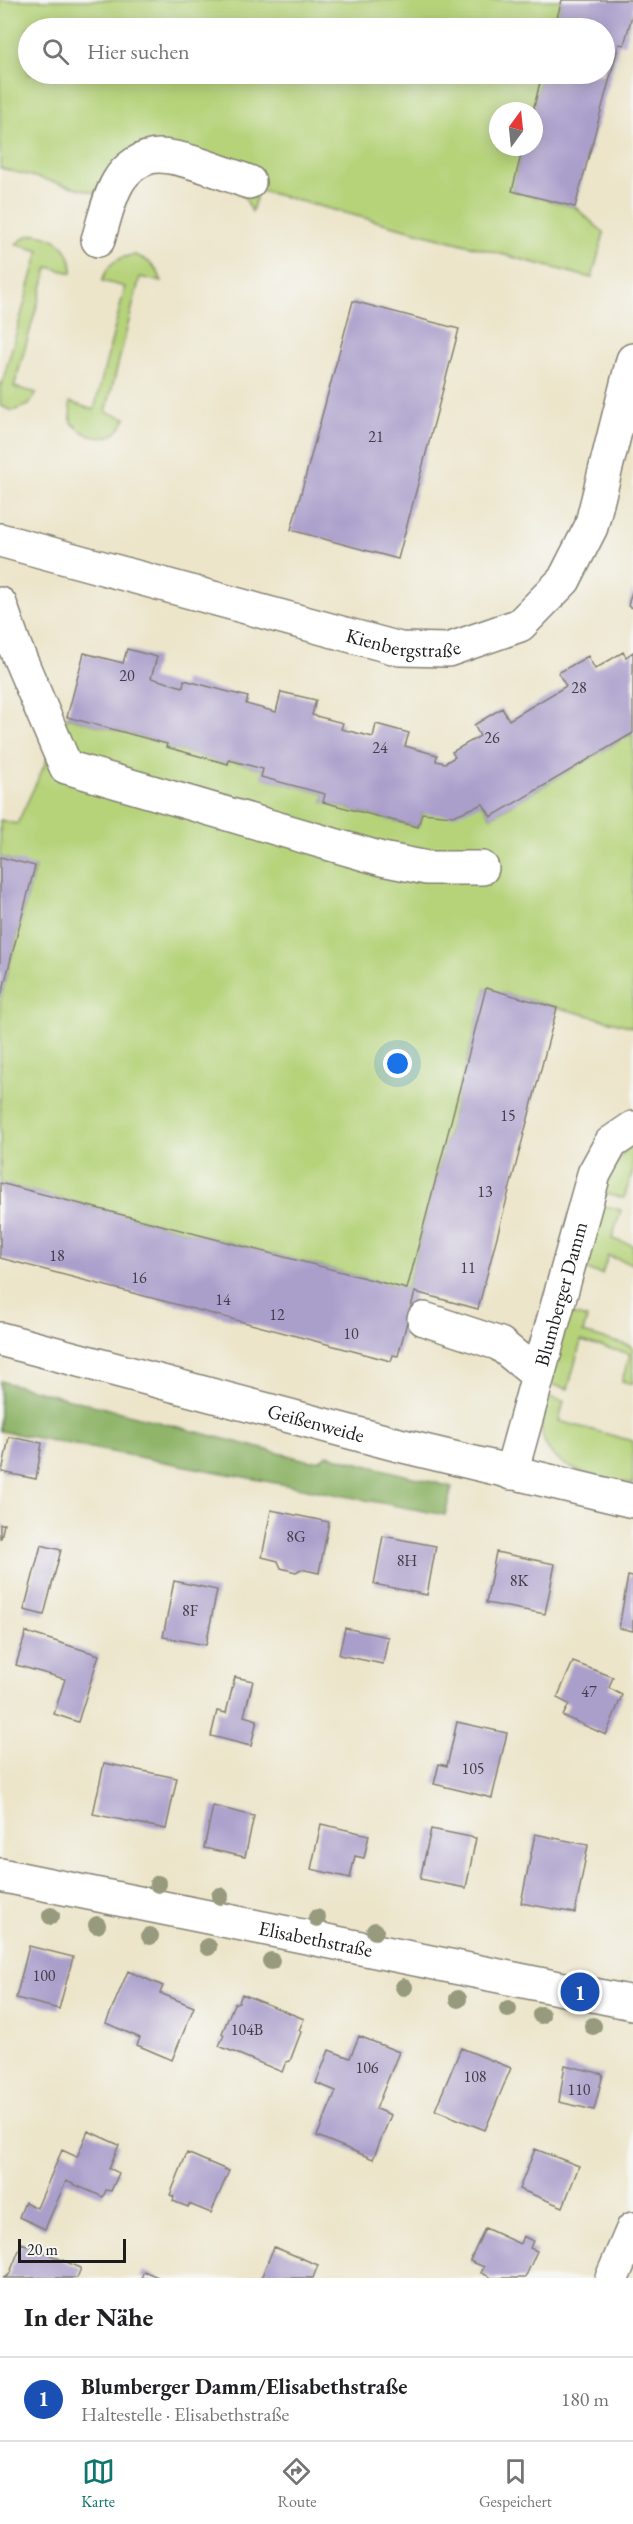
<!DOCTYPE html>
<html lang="de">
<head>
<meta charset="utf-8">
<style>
  :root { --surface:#fff; --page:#f2f2f2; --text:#202124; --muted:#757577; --line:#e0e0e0; --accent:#0f766e }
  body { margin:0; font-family:"EB Garamond",serif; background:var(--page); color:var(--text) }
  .compass { position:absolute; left:489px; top:102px; width:54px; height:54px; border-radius:50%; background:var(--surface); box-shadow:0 3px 15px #0003; rotate:15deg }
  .scale { position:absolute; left:18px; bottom:15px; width:108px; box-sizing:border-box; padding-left:6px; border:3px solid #1c1c1c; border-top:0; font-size:16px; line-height:21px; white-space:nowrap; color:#1c1c1c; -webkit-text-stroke:4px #f6f6f2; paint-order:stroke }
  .you { position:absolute; left:398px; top:1064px; width:21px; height:21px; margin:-15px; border:4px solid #fff; border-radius:50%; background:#1a73e8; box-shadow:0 0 0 9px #1a73e833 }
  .badge { display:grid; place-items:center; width:39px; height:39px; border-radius:50%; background:var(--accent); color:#fff; font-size:20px; font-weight:700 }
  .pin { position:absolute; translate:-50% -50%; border:3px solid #fff; box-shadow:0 2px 6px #0006 }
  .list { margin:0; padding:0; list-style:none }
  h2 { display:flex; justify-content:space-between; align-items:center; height:78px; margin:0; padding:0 24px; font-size:26px }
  h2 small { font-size:20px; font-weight:400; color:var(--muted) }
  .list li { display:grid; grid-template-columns:39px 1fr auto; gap:18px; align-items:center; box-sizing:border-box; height:84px; padding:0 24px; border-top:2px solid var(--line) }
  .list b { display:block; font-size:22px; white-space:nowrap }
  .list p { margin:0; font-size:20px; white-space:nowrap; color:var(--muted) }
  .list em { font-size:20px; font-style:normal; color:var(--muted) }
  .icon { flex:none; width:33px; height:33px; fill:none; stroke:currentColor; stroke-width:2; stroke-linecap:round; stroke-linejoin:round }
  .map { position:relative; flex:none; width:633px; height:2278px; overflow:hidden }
  .search { position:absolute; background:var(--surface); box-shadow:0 3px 15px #0003; left:18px; right:18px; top:18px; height:66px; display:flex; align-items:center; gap:15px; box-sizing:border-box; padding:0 21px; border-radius:33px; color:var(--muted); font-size:22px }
  .sheet { height:162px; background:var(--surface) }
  nav { display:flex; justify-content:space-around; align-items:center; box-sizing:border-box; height:84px; border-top:2px solid var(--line); background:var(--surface); font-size:16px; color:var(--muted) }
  nav a { display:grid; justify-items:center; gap:3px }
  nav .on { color:var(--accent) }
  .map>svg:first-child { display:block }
  .green { fill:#b6d37a; stroke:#69784b; stroke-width:1.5 }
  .forest { fill:#90b56a; stroke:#566843; stroke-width:1.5 }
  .building { fill:#aa9ecb }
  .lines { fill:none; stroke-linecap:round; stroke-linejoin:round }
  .minor-casing { stroke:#848073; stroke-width:36 }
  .minor { stroke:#fff; stroke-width:33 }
  .tree { fill:#979a7c }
  .labels { text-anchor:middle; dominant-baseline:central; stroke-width:4.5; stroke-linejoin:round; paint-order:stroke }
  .number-label { font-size:16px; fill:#403c48 }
  .street-label { font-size:20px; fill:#1c1c1c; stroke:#f6f6f2 }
</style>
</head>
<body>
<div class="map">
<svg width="633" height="2278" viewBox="0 0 633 2278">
  <rect width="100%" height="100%" fill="#f6f6f2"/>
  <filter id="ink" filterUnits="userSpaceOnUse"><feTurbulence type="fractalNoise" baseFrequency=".0167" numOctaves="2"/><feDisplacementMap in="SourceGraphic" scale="12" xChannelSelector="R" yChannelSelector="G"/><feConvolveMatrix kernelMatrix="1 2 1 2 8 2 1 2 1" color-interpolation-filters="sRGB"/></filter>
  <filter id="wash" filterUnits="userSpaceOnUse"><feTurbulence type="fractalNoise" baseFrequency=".008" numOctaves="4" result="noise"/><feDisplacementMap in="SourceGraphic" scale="24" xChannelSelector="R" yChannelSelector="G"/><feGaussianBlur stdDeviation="1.35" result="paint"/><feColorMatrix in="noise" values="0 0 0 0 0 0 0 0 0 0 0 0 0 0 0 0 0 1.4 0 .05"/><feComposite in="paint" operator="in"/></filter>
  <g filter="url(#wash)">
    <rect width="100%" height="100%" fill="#ece5ca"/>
    <path class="green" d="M0 0H562L554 28H28V74H542L533 111H498V147H523L512 191 575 207 604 233 592 278 258 190 252 212 245 198 235 191 168 170 147 171 96 193 0 168Z
      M36 234C59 237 72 249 72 273L48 267 14 387 37 393 29 405 13 411 0 406V384H2L39 251 16 244 27 236Z
      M135 255C151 261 157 267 162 282L140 277 106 412 126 418C114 446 89 441 71 422L70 402 94 410 125 287 102 281C108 263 117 257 135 255Z
      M67 717 167 744V747L228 764 229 760 263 769 262 777 325 794 323 802 418 827 422 813 483 804 491 817 633 733V1027L486 989 407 1289 0 1183V1000L35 867 0 857V820L17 824Z
      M633 1140V1170L624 1198 601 1193 604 1181Z
      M598 1204 621 1210 612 1239 633 1245V1264L608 1256 602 1274 580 1268Z
      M568 1313 587 1318 583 1333 630 1346 633 1349V1384L622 1381 630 1354 581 1341 568 1389 549 1384Z
      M547 1397 564 1401 559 1421 633 1441V1484C602 1477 550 1473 542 1434 539 1423 545 1408 547 1397Z"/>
    <path class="forest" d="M0 1381 310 1461 320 1460 327 1455 452 1487 445 1515 0 1431Z"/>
    <g id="blocks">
      <path class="building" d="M562 0H633V12L624 45 619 44 575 207 512 191 523 147H534L533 111 542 74H604V28H554Z
        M353 301 459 329 398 559 291 530Z
        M632 591H633V608L628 606Z
        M127 649 157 657 151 678 183 687 184 680 248 697 246 704 276 712 281 692 316 700 312 715 343 723 341 729 373 737 376 724 409 733 405 746 437 755 436 761 445 763 455 757 452 752 480 736 474 725 502 708 509 720 566 686 558 673 588 656 595 669 623 652 626 657 633 652V733L491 817 483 804 453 816 422 813 418 827 323 802 325 794 261 777 263 769 229 760 228 764 166 747 167 744 67 717 84 653 123 663Z
        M0 857 35 866 1 997H0Z
        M486 988 557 1008 478 1309 415 1292 398 1356 393 1355 391 1361 0 1258V1183L407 1289Z
        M9 1437 42 1443 36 1479 2 1472Z
        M271 1510 329 1522 319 1573 301 1569 296 1572 281 1568 278 1561 262 1557Z
        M0 1524H4L1 1538H0Z
        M383 1536 436 1546 427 1595 374 1584Z
        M41 1545 61 1550 44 1615 24 1610Z
        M496 1552 555 1564 545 1614 486 1603Z
        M628 1576 633 1577V1631L619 1628Z
        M174 1581 217 1590 206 1645 163 1637Z
        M345 1628 388 1637 383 1664 339 1655Z
        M26 1632 99 1655 78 1722 54 1714 65 1679 16 1665Z
        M573 1662 613 1677 609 1688 622 1695 606 1735 563 1716 569 1704 557 1698Z
        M235 1677 253 1681 244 1716 257 1720 251 1746 211 1736 217 1711 226 1713Z
        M457 1722 507 1733 492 1798 434 1784 439 1764 447 1766Z
        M104 1763 177 1778 166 1829 93 1814Z
        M213 1806 254 1816 245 1857 204 1848Z
        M321 1824 369 1835 364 1858 355 1856 350 1878 311 1869Z
        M431 1829 476 1838 466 1888 420 1879Z
        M535 1834 588 1845 575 1913 521 1903Z
        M29 1946 73 1957 59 2009 16 1998Z
        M128 1971 163 1986 160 1993 194 2007 172 2060 137 2045 140 2038 106 2023Z
        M242 1994 304 2019 299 2030 301 2032 290 2061 286 2062 282 2072 219 2046 224 2035 222 2033 234 2004 239 2002Z
        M359 2036 399 2052 376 2109 391 2115 373 2159 317 2136 336 2091 316 2083 329 2050 350 2058Z
        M461 2048 511 2068 485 2130 435 2110Z
        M565 2065 603 2074 594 2110 559 2102Z
        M88 2131 119 2145 109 2168 119 2173 111 2191 106 2190 103 2197 66 2181 45 2229 19 2217 25 2202 37 2208 62 2150 77 2157Z
        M535 2149 579 2166 563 2207 519 2189Z
        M187 2153 229 2171 211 2213 189 2204 188 2207 173 2201 174 2197 170 2195Z
        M485 2228 520 2244 523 2236 533 2241 530 2248 537 2251 525 2278H492L481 2273 484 2267 470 2261Z
        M22 2243 81 2268 77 2278H3L9 2275Z
        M274 2247 318 2265 313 2278H261Z
        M144 2271 160 2278H141Z"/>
    </g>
  </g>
  <g filter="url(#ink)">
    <use href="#blocks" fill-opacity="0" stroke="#848073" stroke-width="1.5"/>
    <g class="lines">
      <defs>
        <g id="minor">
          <path d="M98 240C104 221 108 199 118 182 126 168 142 156 159 156 183 156 226 174 249 182"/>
          <path id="s1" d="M0 540 400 649 448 650 520 625 564 580 591 527 633 360"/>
          <path d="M0 604 15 647 66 767 382 859 427 868H482"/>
          <path d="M424 1319 500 1344 528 1367 545 1352"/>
          <path id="s2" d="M0 1339 399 1445 633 1501"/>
          <path id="s3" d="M511 1473 594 1174 611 1143 633 1128"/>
          <path id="s4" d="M0 1875 633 2003"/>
          <path d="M612 2278 633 2229"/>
        </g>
      </defs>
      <use href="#minor" class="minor-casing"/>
      <use href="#minor" class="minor"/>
    </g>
    <g class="tree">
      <circle cx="158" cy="1884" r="9"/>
      <circle cx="220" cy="1896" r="9"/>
      <circle cx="51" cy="1916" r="9"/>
      <circle cx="317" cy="1918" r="9"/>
      <circle cx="97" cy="1925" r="9"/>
      <circle cx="375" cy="1931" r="9"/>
      <circle cx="150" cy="1936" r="9"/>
      <circle cx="208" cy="1947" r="9"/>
      <circle cx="271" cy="1961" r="9"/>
      <circle cx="404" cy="1987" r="9"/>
      <circle cx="458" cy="1999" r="9"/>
      <circle cx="508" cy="2009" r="9"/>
      <circle cx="541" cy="2015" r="9"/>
      <circle cx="593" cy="2026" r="9"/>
    </g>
  </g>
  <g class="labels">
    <g class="number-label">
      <text x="376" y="436">21</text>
      <text x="127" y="675">20</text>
      <text x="579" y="687">28</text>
      <text x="492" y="737">26</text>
      <text x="380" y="747">24</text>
      <text x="508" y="1115">15</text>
      <text x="485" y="1191">13</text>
      <text x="57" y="1255">18</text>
      <text x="468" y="1267">11</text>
      <text x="139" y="1277">16</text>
      <text x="223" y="1299">14</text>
      <text x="277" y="1314">12</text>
      <text x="351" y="1333">10</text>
      <text x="296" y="1536">8G</text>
      <text x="407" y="1560">8H</text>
      <text x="519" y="1580">8K</text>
      <text x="190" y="1610">8F</text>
      <text x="589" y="1691">47</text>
      <text x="473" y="1768">105</text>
      <text x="44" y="1975">100</text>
      <text x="247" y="2029">104B</text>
      <text x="367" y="2067">106</text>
      <text x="475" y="2076">108</text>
      <text x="579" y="2089">110</text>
    </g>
    <g class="street-label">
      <text stroke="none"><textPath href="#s1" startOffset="417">Kienbergstraße</textPath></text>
      <text stroke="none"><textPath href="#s3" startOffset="186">Blumberger Damm</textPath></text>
      <text stroke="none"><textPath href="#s2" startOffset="327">Geißenweide</textPath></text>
      <text stroke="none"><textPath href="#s4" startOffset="322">Elisabethstraße</textPath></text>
    </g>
  </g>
</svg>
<svg class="compass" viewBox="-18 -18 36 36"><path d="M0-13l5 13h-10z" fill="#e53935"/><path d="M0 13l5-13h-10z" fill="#757577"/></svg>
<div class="scale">20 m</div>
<div class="you"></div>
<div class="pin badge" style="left:580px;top:1992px;background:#1a4fb4">1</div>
<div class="search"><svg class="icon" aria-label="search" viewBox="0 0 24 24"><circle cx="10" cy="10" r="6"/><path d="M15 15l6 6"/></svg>Hier suchen</div>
</div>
<section class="sheet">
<h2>In der Nähe<small></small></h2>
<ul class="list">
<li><span class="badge" style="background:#1a4fb4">1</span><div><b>Blumberger Damm/Elisabethstraße</b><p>Haltestelle · Elisabethstraße</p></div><em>180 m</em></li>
</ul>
</section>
<nav>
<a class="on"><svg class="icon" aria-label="map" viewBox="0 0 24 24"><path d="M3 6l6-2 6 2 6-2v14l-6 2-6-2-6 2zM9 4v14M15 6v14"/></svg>Karte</a>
<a><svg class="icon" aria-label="directions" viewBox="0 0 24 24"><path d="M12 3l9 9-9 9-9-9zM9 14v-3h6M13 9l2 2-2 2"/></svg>Route</a>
<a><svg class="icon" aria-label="saved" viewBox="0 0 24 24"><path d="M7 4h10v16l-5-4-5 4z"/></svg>Gespeichert</a>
</nav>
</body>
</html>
